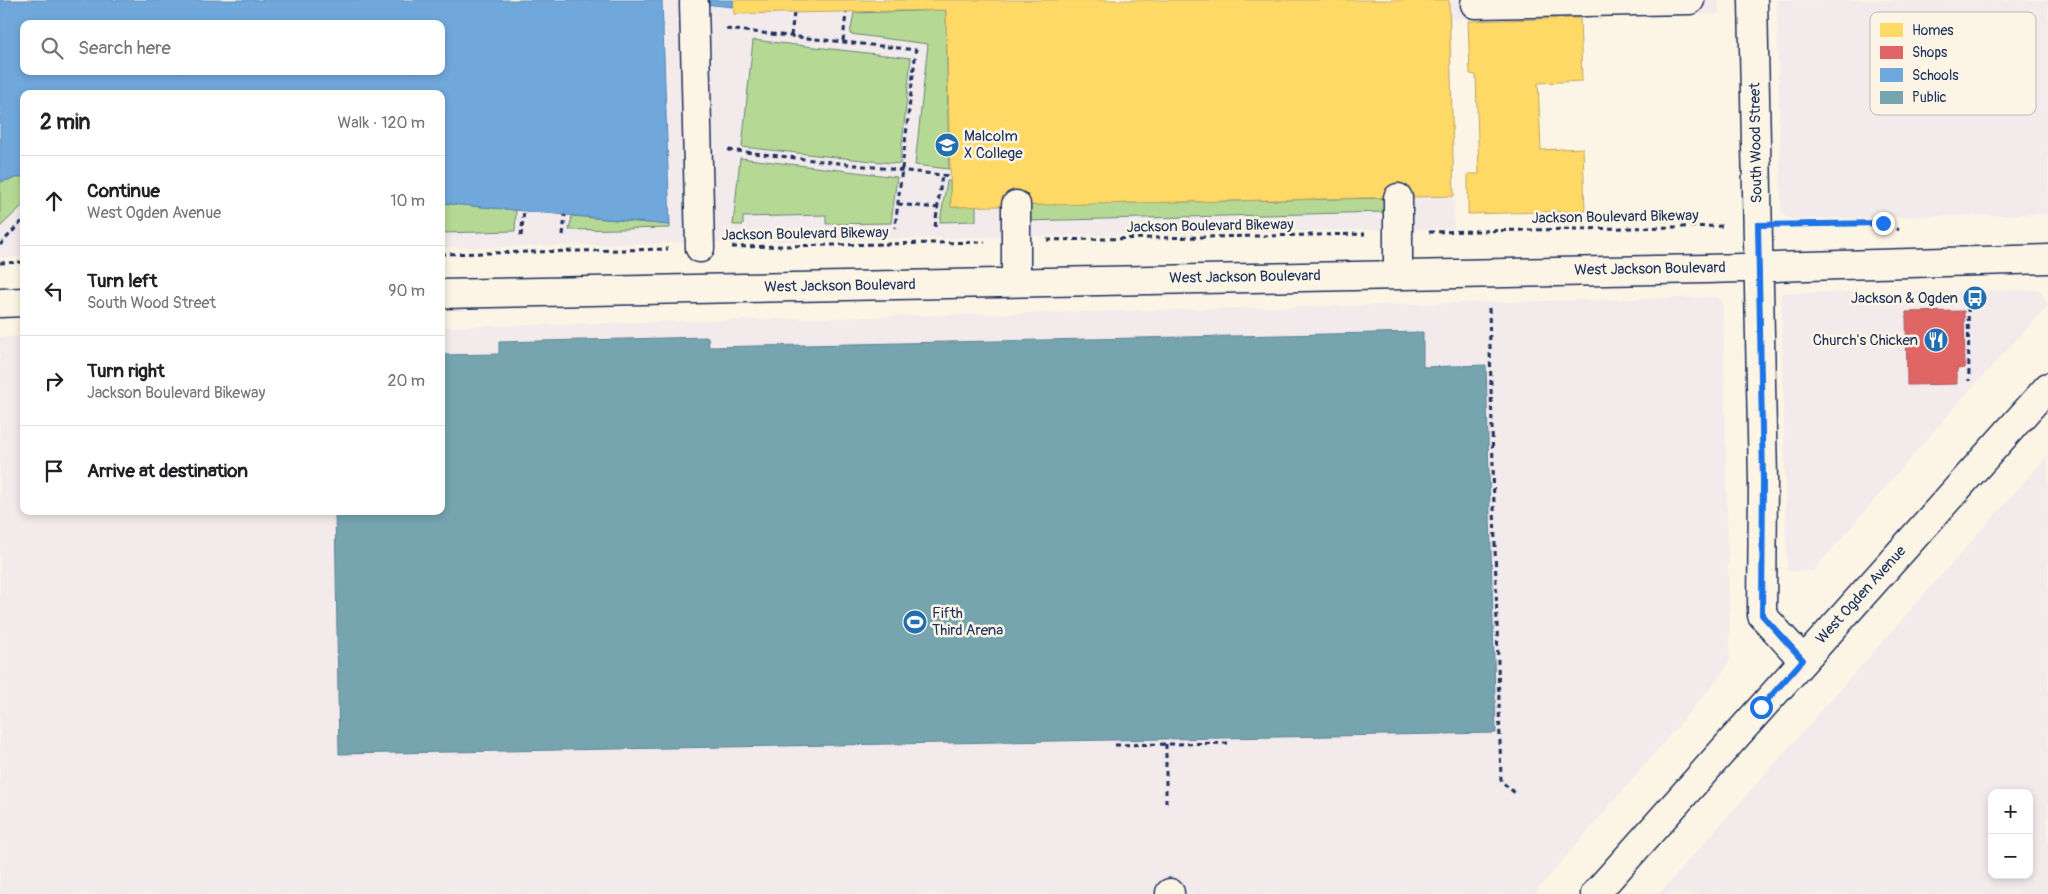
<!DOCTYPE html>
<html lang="en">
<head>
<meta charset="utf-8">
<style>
  :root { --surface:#fff; --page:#f2f2f2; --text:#202124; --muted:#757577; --line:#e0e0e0 }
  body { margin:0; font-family:Pangolin,sans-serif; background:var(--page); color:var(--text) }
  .controls { position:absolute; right:15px; bottom:15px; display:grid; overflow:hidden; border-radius:10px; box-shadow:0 2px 8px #0003 }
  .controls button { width:45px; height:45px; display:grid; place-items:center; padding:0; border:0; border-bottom:1px solid var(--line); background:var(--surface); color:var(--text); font:25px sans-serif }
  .stop { position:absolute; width:15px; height:15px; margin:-11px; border:4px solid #1a73e8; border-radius:50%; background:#fff }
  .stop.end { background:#1a73e8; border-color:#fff; box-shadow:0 1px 5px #0008 }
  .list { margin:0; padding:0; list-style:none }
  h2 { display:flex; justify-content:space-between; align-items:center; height:65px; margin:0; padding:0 20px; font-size:21px }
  h2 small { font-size:16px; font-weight:400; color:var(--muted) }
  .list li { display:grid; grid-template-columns:32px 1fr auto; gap:15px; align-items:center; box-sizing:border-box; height:90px; padding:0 20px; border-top:1px solid var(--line) }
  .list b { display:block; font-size:19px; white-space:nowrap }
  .list p { margin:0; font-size:16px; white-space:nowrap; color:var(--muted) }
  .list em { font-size:16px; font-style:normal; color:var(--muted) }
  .icon { flex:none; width:28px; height:28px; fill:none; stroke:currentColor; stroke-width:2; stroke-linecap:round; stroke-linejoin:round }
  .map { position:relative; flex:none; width:2048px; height:894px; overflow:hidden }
  .search { position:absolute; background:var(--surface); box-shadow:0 2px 8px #0003; left:20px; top:20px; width:425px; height:55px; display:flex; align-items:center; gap:12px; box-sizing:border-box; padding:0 18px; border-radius:10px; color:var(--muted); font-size:19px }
  .panel { position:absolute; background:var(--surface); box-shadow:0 2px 8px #0003; left:20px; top:90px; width:425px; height:425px; border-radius:10px }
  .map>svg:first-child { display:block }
  .built { fill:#f2eaeb; fill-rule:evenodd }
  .green { fill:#b5d994; stroke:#688479 }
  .homes { fill:#ffd966; stroke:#bba664 }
  .shops { fill:#e06666; stroke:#a55664 }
  .schools { fill:#6fa8dc; stroke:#5684b6; fill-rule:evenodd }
  .public { fill:#76a5af; stroke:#5b8297 }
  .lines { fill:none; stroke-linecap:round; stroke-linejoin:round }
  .minor-casing { stroke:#1b2f5e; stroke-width:31 }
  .major-casing { stroke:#1b2f5e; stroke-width:31 }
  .path { stroke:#1b2f5e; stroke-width:3; stroke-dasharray:5 4; stroke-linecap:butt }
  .minor { stroke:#fcf5e5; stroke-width:28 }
  .major { stroke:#fcf5e5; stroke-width:28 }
  .route { stroke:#1a73e8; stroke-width:6 }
  .labels { text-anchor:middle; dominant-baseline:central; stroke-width:5; stroke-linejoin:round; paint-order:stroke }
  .poi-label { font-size:15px; fill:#1b2f5e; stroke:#fcf5e5; text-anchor:start }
  .street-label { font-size:15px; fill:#1b2f5e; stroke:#fcf5e5 }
  .key { fill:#fcf5e5; stroke:#b8babc; stroke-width:1 }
  .key-label { font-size:14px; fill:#1b2f5e }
</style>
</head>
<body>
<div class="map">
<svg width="2048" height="894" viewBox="0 0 2048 894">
  <rect width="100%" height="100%" fill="#fcf5e5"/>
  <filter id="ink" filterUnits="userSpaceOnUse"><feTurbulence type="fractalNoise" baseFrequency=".02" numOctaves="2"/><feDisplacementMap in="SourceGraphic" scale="10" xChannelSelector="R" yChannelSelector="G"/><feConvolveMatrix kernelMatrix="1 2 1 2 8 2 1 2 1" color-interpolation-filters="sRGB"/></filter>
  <g filter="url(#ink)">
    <path class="built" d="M0 0H1718L1719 14 1451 19 1454 228 441 248V94H24V257L0 258ZM24 24H441V71H24Z
      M1777 0H2048V214L1798 219H1791L1784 216 1781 209Z
      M2040 290 2048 306 1965 395 1813 571H1787L1781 293Z
      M1715 297 1721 299 1723 304 1730 660 1722 674 1534 894H0V337H24V511H441V327Z
      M2048 455V894H1659ZM1992 793H2029V875H1992Z"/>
    <path class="green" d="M946 10 949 169 915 165 928 44 850 34 854 13Z
      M753 40 911 58 900 164 742 147Z
      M740 158 897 177 891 223 826 224V215L743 217V225H733Z
      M24 176V204L0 227V182Z
      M947 181H950L951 207 976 206V221L940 222Z
      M1385 198V212L1024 221V205Z
      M441 203 516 210 515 231 441 233Z
      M572 216 670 225V228L569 230Z"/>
    <path class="homes" d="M733 0H1449L1454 196 951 207 946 10 734 14Z
      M1580 18 1582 81 1538 83 1541 150 1583 148 1585 211 1468 214V174H1479L1476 75 1470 74 1468 21Z"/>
    <path class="shops" d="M1964 311 1965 368 1957 369V384L1907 385 1906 312Z"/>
    <path class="schools" d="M0 0H662L670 225 441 203V94H24V176L0 182ZM24 24H441V71H24Z
      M678 0H733V7L694 3Z"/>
    <path class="public" d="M1423 332V367L1486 365 1496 733 339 754 335 511H441V355L499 354V342L708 337 709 347Z"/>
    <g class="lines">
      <defs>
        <path id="minor" d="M1753 0 1763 480 1762 615 1803 660
          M694 3 700 248
          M1475 4 1690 0
          M1016 205V282
          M1398 274V198
          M441 294 1706 269 2048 259
          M0 303 24 302
          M1170 893V894"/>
        <path id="major" d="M1595 894 2048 387"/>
      </defs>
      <use href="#minor" class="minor-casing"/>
      <use href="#major" class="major-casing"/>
      <path class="path" d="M726 29 916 50 895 228
        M791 36 794 13
        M843 41 846 13
        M728 150 950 176
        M898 204 938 208
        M1789 225 1883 223 1899 230
        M935 227 942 174
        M1429 232 1725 226
        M563 235 565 215
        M521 236 524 211
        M1047 240 1365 234
        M0 245 24 219
        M732 247 985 242
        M441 254 668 249
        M0 263 24 262
        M1968 298 1969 381
        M1489 308 1501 781 1516 794
        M1166 744V804
        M1115 745 1228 743"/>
      <use href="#minor" class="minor"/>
      <use href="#major" class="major"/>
    </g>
  </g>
  <g class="lines" filter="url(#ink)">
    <path class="route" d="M1761 707 1803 660 1762 615 1763 480 1758 225 1883 223"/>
  </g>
  <defs>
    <symbol id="university-disc" viewBox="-11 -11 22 22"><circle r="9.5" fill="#1f6fb2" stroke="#fcf5e5"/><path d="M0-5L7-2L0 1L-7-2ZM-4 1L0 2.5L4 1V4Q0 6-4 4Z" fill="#fff"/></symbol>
    <symbol id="bus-disc" viewBox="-11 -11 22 22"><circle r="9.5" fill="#1f6fb2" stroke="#fcf5e5"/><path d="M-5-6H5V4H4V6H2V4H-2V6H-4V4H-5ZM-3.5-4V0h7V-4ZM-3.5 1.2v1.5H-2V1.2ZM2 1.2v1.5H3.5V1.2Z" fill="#fff"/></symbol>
    <symbol id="restaurant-disc" viewBox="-11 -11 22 22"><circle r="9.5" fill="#1f6fb2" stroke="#fcf5e5"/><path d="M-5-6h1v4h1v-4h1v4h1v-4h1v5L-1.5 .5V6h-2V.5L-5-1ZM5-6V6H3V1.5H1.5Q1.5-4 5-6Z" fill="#fff"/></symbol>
    <symbol id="stadium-disc" viewBox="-11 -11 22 22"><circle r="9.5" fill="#1f6fb2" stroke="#fcf5e5"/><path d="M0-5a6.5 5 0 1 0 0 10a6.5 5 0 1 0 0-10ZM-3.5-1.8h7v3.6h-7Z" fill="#fff"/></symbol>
  </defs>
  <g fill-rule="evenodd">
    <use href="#university-disc" x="933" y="131" width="28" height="28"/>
    <use href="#bus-disc" x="1961" y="284" width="28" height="28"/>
    <use href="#restaurant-disc" x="1922" y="326" width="28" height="28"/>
    <use href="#stadium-disc" x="901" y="608" width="28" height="28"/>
  </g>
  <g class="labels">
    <g class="poi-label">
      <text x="964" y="136">Malcolm<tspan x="964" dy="17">X College</tspan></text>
      <text x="1958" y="298" text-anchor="end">Jackson &amp; Ogden</text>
      <text x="1918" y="340" text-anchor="end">Church's Chicken</text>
      <text x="932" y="613">Fifth<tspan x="932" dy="17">Third Arena</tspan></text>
    </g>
    <g class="street-label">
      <text transform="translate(1756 143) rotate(-91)">South Wood Street</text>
      <text transform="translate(1615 217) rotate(-1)">Jackson Boulevard Bikeway</text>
      <text transform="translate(1210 226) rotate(-1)">Jackson Boulevard Bikeway</text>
      <text transform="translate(805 234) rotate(-1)">Jackson Boulevard Bikeway</text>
      <text transform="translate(1650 269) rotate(-1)">West Jackson Boulevard</text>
      <text transform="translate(1245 277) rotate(-1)">West Jackson Boulevard</text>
      <text transform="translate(840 286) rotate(-1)">West Jackson Boulevard</text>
      <text transform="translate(1861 595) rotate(-48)">West Ogden Avenue</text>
    </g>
  </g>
  <rect x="1870" y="12" width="166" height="103" rx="8" class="key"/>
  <rect x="1880" y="23" width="23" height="14" fill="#ffd966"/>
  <rect x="1880" y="46" width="23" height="13" fill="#e06666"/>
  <rect x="1880" y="68" width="23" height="14" fill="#6fa8dc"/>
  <rect x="1880" y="91" width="23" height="13" fill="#76a5af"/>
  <g class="key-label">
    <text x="1912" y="35">Homes</text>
    <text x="1912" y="57">Shops</text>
    <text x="1912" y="80">Schools</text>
    <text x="1912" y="102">Public</text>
  </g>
</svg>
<div class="controls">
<button>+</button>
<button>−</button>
</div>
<div class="stop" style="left:1761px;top:707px"></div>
<div class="stop end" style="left:1883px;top:223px"></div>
<div class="search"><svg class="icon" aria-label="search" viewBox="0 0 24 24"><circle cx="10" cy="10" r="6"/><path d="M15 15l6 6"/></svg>Search here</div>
<section class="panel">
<h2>2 min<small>Walk · 120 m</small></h2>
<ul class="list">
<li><svg class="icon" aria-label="ahead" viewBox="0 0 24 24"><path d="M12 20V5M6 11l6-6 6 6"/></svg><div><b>Continue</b><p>West Ogden Avenue</p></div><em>10 m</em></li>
<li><svg class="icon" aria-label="left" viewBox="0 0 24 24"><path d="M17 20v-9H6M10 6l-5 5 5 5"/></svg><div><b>Turn left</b><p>South Wood Street</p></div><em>90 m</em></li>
<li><svg class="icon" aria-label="right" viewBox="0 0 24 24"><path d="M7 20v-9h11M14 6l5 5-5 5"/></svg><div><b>Turn right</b><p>Jackson Boulevard Bikeway</p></div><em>20 m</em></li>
<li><svg class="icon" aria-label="arrive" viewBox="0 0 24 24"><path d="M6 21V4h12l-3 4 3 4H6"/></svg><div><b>Arrive at destination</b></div></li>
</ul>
</section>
</div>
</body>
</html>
